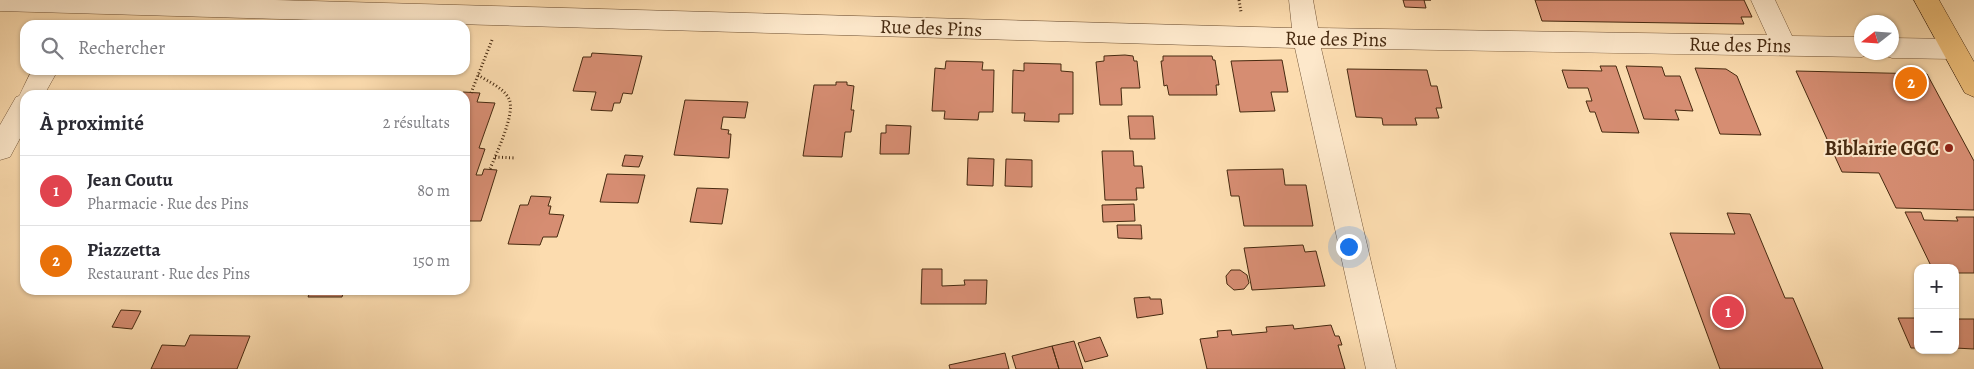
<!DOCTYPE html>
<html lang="fr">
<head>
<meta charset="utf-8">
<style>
  :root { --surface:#fff; --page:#f7f7f7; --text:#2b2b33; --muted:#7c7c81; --line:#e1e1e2; --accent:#b45309 }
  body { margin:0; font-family:Alegreya,serif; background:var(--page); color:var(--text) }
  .controls { position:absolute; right:15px; bottom:15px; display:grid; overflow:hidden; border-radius:10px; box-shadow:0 1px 4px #0004 }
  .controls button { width:45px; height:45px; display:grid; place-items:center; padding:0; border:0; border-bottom:1px solid var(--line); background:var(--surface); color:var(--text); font:25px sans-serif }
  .compass { position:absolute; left:1854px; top:15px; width:45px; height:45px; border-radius:50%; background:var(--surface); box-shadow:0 1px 4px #0004; rotate:253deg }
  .you { position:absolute; left:1348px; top:246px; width:18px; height:18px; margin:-12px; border:4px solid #fff; border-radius:50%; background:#1a73e8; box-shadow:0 0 0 8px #1a73e833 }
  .badge { display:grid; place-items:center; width:32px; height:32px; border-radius:50%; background:var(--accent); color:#fff; font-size:16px; font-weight:700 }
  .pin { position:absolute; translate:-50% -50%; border:2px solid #fff; box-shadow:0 1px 5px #0006 }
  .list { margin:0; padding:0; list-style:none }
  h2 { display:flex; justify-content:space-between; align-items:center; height:65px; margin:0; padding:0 20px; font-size:21px }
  h2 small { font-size:16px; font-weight:400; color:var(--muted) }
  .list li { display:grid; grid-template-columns:32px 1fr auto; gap:15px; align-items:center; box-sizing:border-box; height:70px; padding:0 20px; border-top:1px solid var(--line) }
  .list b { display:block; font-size:19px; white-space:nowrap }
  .list p { margin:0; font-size:16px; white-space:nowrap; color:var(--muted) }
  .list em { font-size:16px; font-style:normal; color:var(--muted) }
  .icon { flex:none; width:28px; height:28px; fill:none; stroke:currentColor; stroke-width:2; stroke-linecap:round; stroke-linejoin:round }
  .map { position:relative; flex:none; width:1974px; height:369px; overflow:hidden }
  .search { position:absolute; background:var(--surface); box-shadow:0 1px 4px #0004; left:20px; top:20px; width:450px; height:55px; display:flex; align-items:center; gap:12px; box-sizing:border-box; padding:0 18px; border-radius:15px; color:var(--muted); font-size:19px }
  .panel { position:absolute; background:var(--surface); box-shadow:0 1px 4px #0004; left:20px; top:90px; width:450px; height:205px; border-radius:15px }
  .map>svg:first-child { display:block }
  .building { fill:#d68d72; stroke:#472a10 }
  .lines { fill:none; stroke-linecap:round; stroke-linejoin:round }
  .minor-casing { stroke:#745638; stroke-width:1 }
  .major-casing { stroke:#472a10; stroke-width:1 }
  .path { stroke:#472a10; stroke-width:3; stroke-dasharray:1 2.5; stroke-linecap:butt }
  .minor { fill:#fde8cb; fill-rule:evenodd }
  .major { fill:#eebe78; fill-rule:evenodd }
  .poi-dot { fill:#8f2418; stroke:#fde8cb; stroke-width:2 }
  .labels { text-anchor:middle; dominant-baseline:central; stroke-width:4; stroke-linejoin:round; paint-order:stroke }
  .street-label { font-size:20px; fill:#472a10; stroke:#fde8cb }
  .poi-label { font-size:20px; font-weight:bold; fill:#472a10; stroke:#fde8cb; text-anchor:end }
</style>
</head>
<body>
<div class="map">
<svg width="1974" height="369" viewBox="0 0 1974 369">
  <rect width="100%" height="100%" fill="#fcdcaf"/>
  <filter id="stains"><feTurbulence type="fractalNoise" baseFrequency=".004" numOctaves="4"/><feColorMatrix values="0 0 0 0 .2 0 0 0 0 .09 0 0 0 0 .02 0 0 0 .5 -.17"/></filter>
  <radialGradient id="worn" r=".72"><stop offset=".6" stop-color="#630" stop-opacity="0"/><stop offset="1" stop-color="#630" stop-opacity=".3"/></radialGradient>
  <path class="building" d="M1403 0H1431H1424L1426 8 1405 7Z
    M1535 0H1744L1752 17H1741L1744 24 1542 21Z
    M592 53 642 56 632 94 623 93 620 103H614L612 111 591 110 596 92 573 91 583 57H591Z
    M1125 55 1133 56 1134 61H1137L1140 88H1121L1122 105H1100L1096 62 1104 61V56Z
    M1163 56H1212L1213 60H1215L1219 85H1216L1217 95H1169L1167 85 1164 86 1161 61H1163Z
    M1282 60 1288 92H1271L1275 111 1240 112 1231 61Z
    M946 61 983 62 982 70H994L993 112H979L978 120 944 119 945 111H932L935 68 945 69Z
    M1024 63 1061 64V71L1073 72V114H1059V122L1024 121 1025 113H1012L1013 70 1024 71Z
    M1600 66H1616L1639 133 1602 132 1595 112H1590L1586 101H1592L1588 88H1568L1562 70 1602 71Z
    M1626 66 1662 67 1665 76H1680L1693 111 1675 110 1679 120 1644 119Z
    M1695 68 1726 69 1737 76 1761 135 1720 134Z
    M1347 69 1427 70 1431 86H1437L1442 108H1436L1439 118H1415L1417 125H1383L1382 118 1356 117Z
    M1796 71 1927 74 1974 161V210L1896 208 1879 173 1842 172Z
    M836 82H847V85L854 86 851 110H854L851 132H845L842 157 803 156 814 85H836Z
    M463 92 480 93 477 102 495 103 479 148 485 149 476 175H482L484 169 497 170 481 221H465V95H462Z
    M685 100 748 102 745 118 723 117 721 129 729 130 728 134H731L729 158 674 155Z
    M1128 116H1153L1155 139H1130Z
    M886 125 911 126 909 154H880L881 133H886Z
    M1102 151H1133L1134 166H1142L1144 188H1136L1137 200H1105Z
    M625 155 643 156 639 167 622 166Z
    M968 158 994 159 993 186 967 185Z
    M1006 159 1032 160V187L1005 186Z
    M1283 169 1285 185H1306L1313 226H1244L1239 196H1231L1227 170Z
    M607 174 645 175 638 203 600 202Z
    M697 188 728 189 722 224 690 222Z
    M531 196 551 197 548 206H551L549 214 564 215 557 237H543L540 245 508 244 520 205H528Z
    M1134 204 1135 221 1103 222 1102 205Z
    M1905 212H1921L1924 220 1958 221 1956 217H1974V273H1955V268H1932Z
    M1727 213 1750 214 1785 298H1793L1823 369H1720L1670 233 1735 234Z
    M1117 225H1141L1142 239 1118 238Z
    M1303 245 1305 252 1316 251 1325 286 1252 290 1244 248Z
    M922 269H942V286L965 285 964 280H987L986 304H921Z
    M1231 270H1240L1247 275 1249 283 1244 289 1234 290 1227 284 1226 276Z
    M311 290H344L342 297H308Z
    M1150 297V299H1161L1163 314 1137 318 1134 298Z
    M121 310 141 311 132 329 112 327Z
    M1898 318H1918V348H1911Z
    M1955 319H1974V349L1955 348Z
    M1293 325 1294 329 1331 325 1335 336H1339L1342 345H1338L1345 369H1207L1200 339 1218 337 1217 331 1231 330 1232 335 1267 332 1266 327Z
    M190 335 250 336 237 369H151L162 345 185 346Z
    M1100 337 1108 356 1085 362 1078 343Z
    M1074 341 1083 369H1059L1052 346Z
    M1052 346 1059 369H1016L1012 356Z
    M1005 353 1009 369H950L949 365Z"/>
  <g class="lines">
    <defs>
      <path id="minor" d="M0 0H275L1292 28 1289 0H1313L1318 28 1767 35 1751 0H1775L1792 36 1862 37V52H1872L1862 57 1321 48 1396 369H1366L1295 48 0 11Z
        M1892 38 1953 39 1962 42 1966 49 1962 56 1953 59 1892 58 1883 55 1882 52H1892Z
        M32 70H58L44 95H25V129L10 157 0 160V125L16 97 19 96Z"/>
      <path id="major" d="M1914 0H1939L1974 62V97L1965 93Z"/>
    </defs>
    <use href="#minor" class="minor-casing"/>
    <use href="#major" class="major-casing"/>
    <path class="path" d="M1239 0 1241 12
      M478 75C487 81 504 88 509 99 516 113 496 154 490 169
      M471 93 492 40
      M495 157 516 158"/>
    <use href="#minor" class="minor"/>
    <use href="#major" class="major"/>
  </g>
  <circle class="poi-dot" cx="1949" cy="148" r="5"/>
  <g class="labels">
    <g class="street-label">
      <text transform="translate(931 28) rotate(2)">Rue des Pins</text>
      <text transform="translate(1336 39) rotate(1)">Rue des Pins</text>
      <text transform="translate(1740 45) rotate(1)">Rue des Pins</text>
    </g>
    <g class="poi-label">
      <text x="1939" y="148">Biblairie GGC</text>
    </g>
  </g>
  <rect width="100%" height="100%" filter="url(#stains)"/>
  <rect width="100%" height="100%" fill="url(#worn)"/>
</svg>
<div class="controls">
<button>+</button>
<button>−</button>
</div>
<svg class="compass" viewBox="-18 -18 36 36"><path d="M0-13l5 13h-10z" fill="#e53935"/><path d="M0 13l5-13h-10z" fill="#7c7c81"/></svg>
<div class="you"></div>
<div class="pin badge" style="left:1728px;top:312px;background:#e0444e">1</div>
<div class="pin badge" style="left:1911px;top:83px;background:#e8710a">2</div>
<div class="search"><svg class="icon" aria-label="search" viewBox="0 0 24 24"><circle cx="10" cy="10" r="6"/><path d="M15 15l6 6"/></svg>Rechercher</div>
<section class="panel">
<h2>À proximité<small>2 résultats</small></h2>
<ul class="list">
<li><span class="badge" style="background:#e0444e">1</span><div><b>Jean Coutu</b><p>Pharmacie · Rue des Pins</p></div><em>80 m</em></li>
<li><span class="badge" style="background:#e8710a">2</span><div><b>Piazzetta</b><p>Restaurant · Rue des Pins</p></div><em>150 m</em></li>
</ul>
</section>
</div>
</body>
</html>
